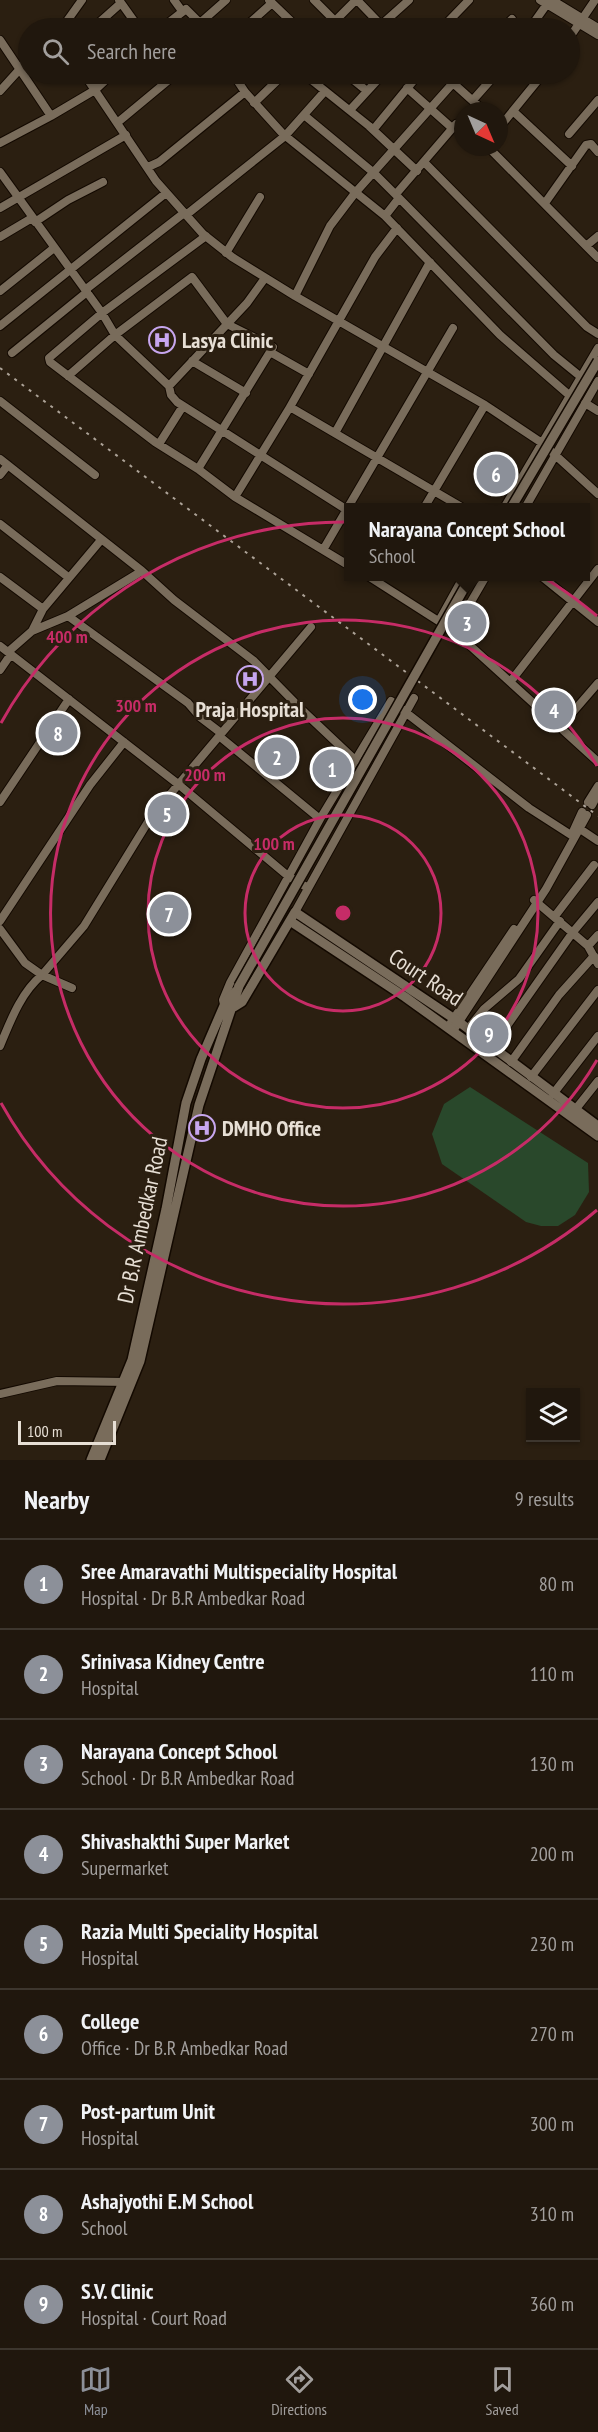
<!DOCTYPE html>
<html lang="en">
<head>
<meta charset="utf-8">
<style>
  :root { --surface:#20170d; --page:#2d241b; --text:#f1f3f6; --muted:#a29f9d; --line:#3d362e; --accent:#8c9099 }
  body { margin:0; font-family:"PT Sans Narrow",sans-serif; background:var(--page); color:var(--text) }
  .controls { position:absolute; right:18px; bottom:18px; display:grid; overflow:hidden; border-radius:0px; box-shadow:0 2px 4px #0004 }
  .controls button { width:54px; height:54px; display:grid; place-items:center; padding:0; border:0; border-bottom:2px solid var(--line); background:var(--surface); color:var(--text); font:30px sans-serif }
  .compass { position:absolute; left:454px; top:102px; width:54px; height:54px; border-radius:50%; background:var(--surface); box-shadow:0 2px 4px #0004; rotate:136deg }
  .scale { position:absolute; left:18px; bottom:15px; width:98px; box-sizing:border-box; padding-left:6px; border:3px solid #e7dfd5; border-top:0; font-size:16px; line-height:21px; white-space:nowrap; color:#e7dfd5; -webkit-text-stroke:4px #2b1f11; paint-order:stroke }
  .you { position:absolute; left:363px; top:700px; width:21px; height:21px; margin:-15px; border:4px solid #fff; border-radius:50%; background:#1a73e8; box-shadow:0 0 0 9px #1a73e833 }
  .badge { display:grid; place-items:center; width:39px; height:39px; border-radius:50%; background:var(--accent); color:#fff; font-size:20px; font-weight:700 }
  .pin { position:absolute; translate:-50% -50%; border:3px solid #fff; box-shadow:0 2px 6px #0006 }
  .popup { position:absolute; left:344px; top:503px; width:246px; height:78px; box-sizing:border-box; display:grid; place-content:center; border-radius:0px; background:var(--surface); filter:drop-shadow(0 2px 4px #0005); font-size:20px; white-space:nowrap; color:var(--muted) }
  .popup b { font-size:22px; color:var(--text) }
  .popup::after { content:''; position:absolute; left:50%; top:100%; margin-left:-12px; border:12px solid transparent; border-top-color:var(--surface) }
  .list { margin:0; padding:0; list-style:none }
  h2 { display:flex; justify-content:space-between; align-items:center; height:78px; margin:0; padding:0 24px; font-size:26px }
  h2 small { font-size:20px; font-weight:400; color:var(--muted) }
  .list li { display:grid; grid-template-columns:39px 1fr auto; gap:18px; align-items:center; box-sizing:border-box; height:90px; padding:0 24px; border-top:2px solid var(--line) }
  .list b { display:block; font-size:22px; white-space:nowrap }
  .list p { margin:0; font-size:20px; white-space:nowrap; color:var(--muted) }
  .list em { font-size:20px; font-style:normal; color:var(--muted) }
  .icon { flex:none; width:33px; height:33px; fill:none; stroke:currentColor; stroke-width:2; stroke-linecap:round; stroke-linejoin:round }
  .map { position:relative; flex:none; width:598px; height:1460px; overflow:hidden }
  .search { position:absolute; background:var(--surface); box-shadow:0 2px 4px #0004; left:18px; right:18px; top:18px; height:66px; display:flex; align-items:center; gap:15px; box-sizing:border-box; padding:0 21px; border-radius:33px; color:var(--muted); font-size:22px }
  .sheet { height:888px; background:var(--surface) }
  nav { display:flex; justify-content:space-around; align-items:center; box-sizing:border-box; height:84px; border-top:2px solid var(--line); background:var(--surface); font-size:16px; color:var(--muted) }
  nav a { display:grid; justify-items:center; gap:3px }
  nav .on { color:var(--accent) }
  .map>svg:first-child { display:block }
  .green { fill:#29482b }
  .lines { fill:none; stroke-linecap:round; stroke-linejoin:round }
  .minor-casing { stroke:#130900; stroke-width:10 }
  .tertiary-casing { stroke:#130900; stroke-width:12 }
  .minor { stroke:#796c5b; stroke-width:8 }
  .tertiary { stroke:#796c5b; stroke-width:9 }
  .rail { stroke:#ada398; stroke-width:2; stroke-dasharray:3 6; stroke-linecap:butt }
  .tertiary-bridge-casing { stroke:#130900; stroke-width:12; stroke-linecap:butt }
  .tertiary-bridge { stroke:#796c5b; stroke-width:9 }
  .ring { fill:none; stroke:#c62c67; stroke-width:3 }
  .labels { text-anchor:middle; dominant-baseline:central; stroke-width:6; stroke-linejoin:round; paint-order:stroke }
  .poi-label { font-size:22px; font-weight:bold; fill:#e7dfd5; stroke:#2b1f11; text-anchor:start }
  .street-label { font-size:22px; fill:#e7dfd5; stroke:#2b1f11 }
  .centre { fill:#c62c67; stroke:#2b1f11; stroke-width:3 }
  .ring-label { font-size:18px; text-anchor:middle; font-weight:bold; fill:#c62c67; stroke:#2b1f11; stroke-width:6; stroke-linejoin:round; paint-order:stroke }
</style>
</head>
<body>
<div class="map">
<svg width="598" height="1460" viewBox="0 0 598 1460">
  <rect width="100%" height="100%" fill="#2b1f11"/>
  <path class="green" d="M470 1087 588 1163 589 1192 575 1215 558 1226H541L526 1222 442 1164 432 1134 444 1104Z"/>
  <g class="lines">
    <defs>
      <path id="minor" d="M119 0 139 28
        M174 0 182 11
        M269 0 298 28
        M314 0 342 28
        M357 0 381 25
        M540 0 598 35
        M552 0 598 28
        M62 28 82 0
        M93 28 121 3
        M162 28 186 9 200 23
        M203 28 200 23 226 0
        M244 28 272 3
        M328 28 356 0
        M386 28 381 25 409 0
        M442 28 469 0
        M503 28 512 19
        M530 28 547 4
        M570 37 595 0
        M0 40 51 116 95 90 112 74
        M84 74 156 181 203 234 232 257 295 296 485 405 542 443 598 494
        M304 74 369 126 417 171
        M346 74 367 91
        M462 74 453 83 484 111
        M407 88 452 128
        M0 91 28 60
        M245 92 283 134 385 216 399 198 554 355 581 377
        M473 100 496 74
        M254 103 284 74
        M350 110 383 74
        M513 111 572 166
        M304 115 374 173 399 198
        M117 123 176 74
        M499 128 543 74
        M373 130 419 74
        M569 134 598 100
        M0 143 51 116
        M488 147 598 258
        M425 163 587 327 598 334
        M148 167 159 162 245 92 233 74
        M0 172 102 313 206 236
        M396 194 456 124 463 129
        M545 203 586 145 591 144 598 152
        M0 208 126 135
        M186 215 285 136 325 91
        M385 216 500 335 569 395
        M35 222 68 200 103 182
        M397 228 375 257 290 407 463 508
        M0 237 32 218
        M586 246 598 236
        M226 253 260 197
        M192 277 227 324 273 347 198 469 155 442 50 362 49 358 102 313 115 335Z
        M85 290 184 213
        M0 291 54 248
        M295 296 330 226 355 193 453 83 439 74
        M0 326 166 193
        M270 352 309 374
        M12 353 87 292
        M192 361 246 393
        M68 376 115 335 169 386 247 303 265 278
        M169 386 171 395 177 402 347 510
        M0 401 95 475
        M585 403 598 411
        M290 407 235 497 348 565
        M335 433 430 262
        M159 444 183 406
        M0 459 142 571 68 616 32 631 8 652
        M198 469 235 497
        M0 475 8 465
        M424 508 485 405
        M504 508 598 348
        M525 508 598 381
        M0 524 68 577
        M323 550 453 328
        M142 571 174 600 254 661 303 711 356 761
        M368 576 454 631 598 762
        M541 576 598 622
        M0 577 43 609
        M68 616 188 703 200 717 221 733
        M439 621 464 576
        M32 631 43 609 101 540
        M454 631 486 576
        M0 646 178 784 288 876 308 888
        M0 670 11 654
        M511 681 598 569
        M560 727 598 683
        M219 736 320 819
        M0 802 69 699
        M588 802 598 786
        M592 805 598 794
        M580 829 598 841
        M572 834 582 812
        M534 900 588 946 598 964
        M295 912 414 698
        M555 916 594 865
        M0 921 90 785 124 742
        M0 929 25 963 42 975 84 926 151 817 311 627
        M588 946 598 935
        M224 1004 223 1000 230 983 320 819 391 701 529 808 571 835
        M448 1027 514 929
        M468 1029 484 1009 519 979 560 921
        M453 1031 546 889 587 815
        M0 1046C10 1022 21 992 42 975L72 988
        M492 1047 573 932 598 902
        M511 1062 559 995 594 956
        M531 1077 598 990
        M553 1094 598 1036
        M575 1110 598 1081
        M0 1394 57 1381 128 1382"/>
      <path id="tertiary" d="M290 921 405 997 598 1136
        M234 1007 242 1002 295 912 459 1022 598 1126
        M91 1460 132 1360 166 1209 186 1103 201 1059 226 1001 236 991
        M100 1460 140 1361 199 1105 239 986"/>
    </defs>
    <use href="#minor" class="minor-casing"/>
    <use href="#tertiary" class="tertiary-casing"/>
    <use href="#minor" class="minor"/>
    <use href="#tertiary" class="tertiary"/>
    <path class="rail" d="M0 368 598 816"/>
    <defs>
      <path id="tertiary-bridge" d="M511 508 598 361
        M239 986 471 576"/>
    </defs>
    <use href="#tertiary-bridge" class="tertiary-bridge-casing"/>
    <use href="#tertiary-bridge" class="tertiary-bridge"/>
  </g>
  <g class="ring">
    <circle cx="343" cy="913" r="98"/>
    <circle cx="343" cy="913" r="195"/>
    <path d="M597 1060A293 293 0 1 1 597 766"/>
    <path d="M597 1210A391 391 0 0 1 1 1103M1 723A391 391 0 0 1 597 616"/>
  </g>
  <defs>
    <symbol id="hospital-ring" viewBox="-11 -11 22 22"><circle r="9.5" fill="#2b1f11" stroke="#c7a6ef" stroke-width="1.5"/><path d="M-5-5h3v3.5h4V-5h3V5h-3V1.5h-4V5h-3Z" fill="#c7a6ef"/></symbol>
  </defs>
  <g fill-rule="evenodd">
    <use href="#hospital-ring" x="147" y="325" width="30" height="30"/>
    <use href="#hospital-ring" x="235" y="664" width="30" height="30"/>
    <use href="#hospital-ring" x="187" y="1113" width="30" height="30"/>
  </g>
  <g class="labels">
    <g class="poi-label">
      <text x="182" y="340">Lasya Clinic</text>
      <text x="250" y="709" text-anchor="middle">Praja Hospital</text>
      <text x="222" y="1128">DMHO Office</text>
    </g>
    <g class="street-label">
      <text transform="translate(426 977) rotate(34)">Court Road</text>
      <text transform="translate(142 1220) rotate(-78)">Dr B.R Ambedkar Road</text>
    </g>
  </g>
  <circle cx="343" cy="913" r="9" class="centre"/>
  <g class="ring-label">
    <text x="67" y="643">400 m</text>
    <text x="136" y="712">300 m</text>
    <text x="205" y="781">200 m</text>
    <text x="274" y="850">100 m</text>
  </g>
</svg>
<div class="controls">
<button><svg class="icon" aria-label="layers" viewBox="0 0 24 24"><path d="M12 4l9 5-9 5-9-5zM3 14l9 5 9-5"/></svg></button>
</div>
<svg class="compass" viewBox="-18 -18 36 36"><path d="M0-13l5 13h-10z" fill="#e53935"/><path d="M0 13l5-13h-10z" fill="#a29f9d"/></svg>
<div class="scale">100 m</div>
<div class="you"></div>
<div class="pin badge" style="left:332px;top:769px">1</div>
<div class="pin badge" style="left:277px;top:757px">2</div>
<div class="pin badge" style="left:467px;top:623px">3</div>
<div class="popup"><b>Narayana Concept School</b>School</div>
<div class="pin badge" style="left:554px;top:710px">4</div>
<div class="pin badge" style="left:167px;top:814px">5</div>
<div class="pin badge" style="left:496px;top:474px">6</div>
<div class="pin badge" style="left:169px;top:914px">7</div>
<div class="pin badge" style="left:58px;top:733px">8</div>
<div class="pin badge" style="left:489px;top:1034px">9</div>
<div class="search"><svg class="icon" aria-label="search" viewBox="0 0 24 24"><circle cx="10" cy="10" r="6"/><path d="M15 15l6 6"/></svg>Search here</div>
</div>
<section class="sheet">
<h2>Nearby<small>9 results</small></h2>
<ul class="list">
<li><span class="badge">1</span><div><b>Sree Amaravathi Multispeciality Hospital</b><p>Hospital · Dr B.R Ambedkar Road</p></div><em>80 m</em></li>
<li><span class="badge">2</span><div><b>Srinivasa Kidney Centre</b><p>Hospital</p></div><em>110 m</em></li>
<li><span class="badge">3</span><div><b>Narayana Concept School</b><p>School · Dr B.R Ambedkar Road</p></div><em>130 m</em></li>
<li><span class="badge">4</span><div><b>Shivashakthi Super Market</b><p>Supermarket</p></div><em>200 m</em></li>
<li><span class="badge">5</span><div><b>Razia Multi Speciality Hospital</b><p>Hospital</p></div><em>230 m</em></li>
<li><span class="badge">6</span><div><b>College</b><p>Office · Dr B.R Ambedkar Road</p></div><em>270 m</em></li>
<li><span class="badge">7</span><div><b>Post-partum Unit</b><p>Hospital</p></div><em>300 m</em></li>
<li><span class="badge">8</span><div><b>Ashajyothi E.M School</b><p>School</p></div><em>310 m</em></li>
<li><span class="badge">9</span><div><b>S.V. Clinic</b><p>Hospital · Court Road</p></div><em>360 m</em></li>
</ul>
</section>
<nav>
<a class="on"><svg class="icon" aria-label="map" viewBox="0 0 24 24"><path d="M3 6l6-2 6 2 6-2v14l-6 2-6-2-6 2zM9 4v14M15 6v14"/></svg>Map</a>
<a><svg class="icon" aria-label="directions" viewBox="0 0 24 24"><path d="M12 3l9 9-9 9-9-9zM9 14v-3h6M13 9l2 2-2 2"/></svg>Directions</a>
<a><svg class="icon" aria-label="saved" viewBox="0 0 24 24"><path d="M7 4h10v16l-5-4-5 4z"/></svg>Saved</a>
</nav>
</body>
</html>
